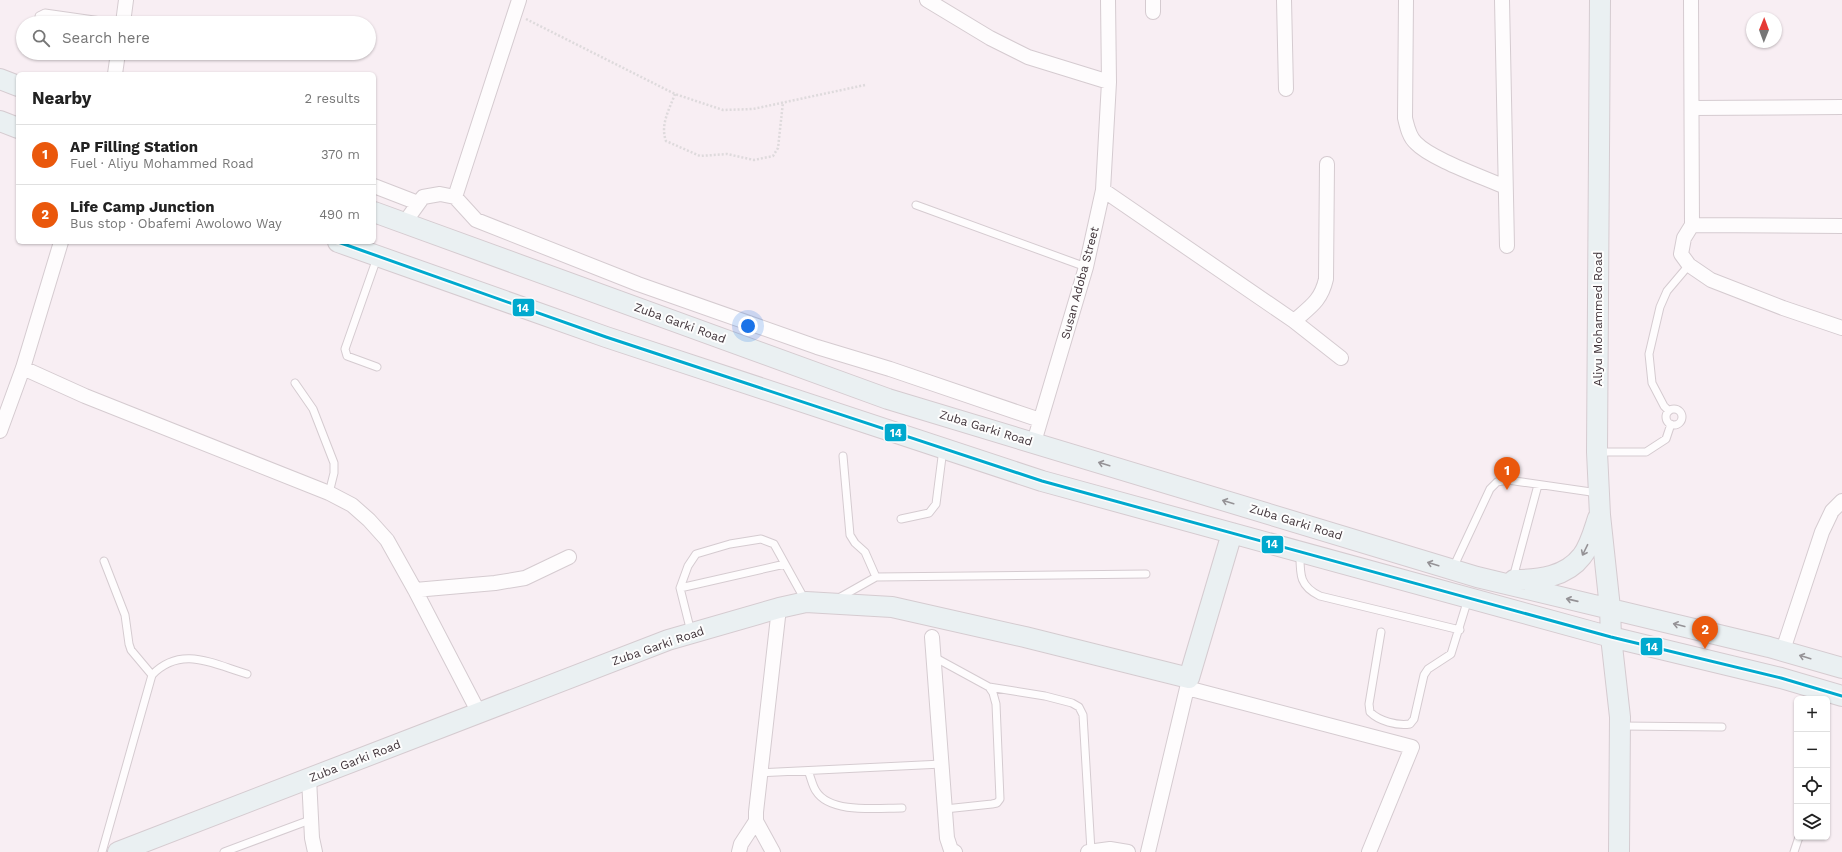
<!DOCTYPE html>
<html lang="en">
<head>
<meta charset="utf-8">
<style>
  :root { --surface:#fff; --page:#f6f6f6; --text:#222; --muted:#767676; --line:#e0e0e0; --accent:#ea580c }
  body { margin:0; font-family:"Work Sans",sans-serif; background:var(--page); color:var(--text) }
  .controls { position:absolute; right:12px; bottom:12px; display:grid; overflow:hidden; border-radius:6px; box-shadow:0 1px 3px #0004 }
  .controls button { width:36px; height:36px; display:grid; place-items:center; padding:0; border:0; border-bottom:1px solid var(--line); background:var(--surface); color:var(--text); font:20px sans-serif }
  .compass { position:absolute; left:1746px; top:12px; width:36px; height:36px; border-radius:50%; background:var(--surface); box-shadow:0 1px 3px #0004; rotate:1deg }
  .you { position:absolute; left:748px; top:326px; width:14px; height:14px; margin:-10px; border:3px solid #fff; border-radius:50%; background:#1a73e8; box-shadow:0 0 0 6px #1a73e833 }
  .badge { display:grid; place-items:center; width:26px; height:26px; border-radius:50%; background:var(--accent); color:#fff; font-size:13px; font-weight:700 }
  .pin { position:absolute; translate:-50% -33px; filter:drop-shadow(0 1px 2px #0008) }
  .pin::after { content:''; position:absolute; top:21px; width:14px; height:12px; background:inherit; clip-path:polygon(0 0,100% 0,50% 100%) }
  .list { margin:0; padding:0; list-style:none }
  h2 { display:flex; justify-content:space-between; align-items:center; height:52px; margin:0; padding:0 16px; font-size:17px }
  h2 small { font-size:13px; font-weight:400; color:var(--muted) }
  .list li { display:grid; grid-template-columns:26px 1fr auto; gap:12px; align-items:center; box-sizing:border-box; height:60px; padding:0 16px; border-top:1px solid var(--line) }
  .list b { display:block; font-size:15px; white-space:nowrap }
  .list p { margin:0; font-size:13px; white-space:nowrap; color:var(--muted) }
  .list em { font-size:13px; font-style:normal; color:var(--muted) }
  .icon { flex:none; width:22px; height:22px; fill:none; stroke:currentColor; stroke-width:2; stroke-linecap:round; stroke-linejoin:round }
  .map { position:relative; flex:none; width:1842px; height:852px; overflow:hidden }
  .search { position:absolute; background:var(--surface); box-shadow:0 1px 3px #0004; left:16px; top:16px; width:360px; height:44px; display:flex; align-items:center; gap:10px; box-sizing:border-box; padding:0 14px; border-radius:22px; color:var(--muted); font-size:15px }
  .panel { position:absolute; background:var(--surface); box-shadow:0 1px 3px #0004; left:16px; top:72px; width:360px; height:172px; border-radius:6px }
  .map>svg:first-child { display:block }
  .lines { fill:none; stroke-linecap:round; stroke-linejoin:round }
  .lane-casing { stroke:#d5cbd0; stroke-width:9 }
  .street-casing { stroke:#d5cbd0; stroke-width:16 }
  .secondary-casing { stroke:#d5cbd0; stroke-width:22 }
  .path { stroke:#dedadc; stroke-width:2.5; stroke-dasharray:2 2; stroke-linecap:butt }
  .lane { stroke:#fefcfd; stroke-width:7 }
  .street { stroke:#fefcfd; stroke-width:14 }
  .secondary { stroke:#eaf0f2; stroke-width:20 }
  .bus-1-casing { stroke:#fdfdfd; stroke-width:6 }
  .bus-1 { stroke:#00a9ce; stroke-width:3 }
  .oneway { stroke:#959296 }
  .labels { text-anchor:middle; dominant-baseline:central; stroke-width:4; stroke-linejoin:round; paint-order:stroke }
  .street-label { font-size:12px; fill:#40343a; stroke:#fdfdfd }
  .line-badge { stroke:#fdfdfd; stroke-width:1.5 }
  .badge-label { font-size:11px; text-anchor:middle; font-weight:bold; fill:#fff }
</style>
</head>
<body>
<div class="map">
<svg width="1842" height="852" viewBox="0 0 1842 852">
  <rect width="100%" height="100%" fill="#f8eef3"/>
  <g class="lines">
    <defs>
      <path id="lane" d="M39 23V16L45 13 115 23
        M916 205 1086 267
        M377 367 347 356 345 349 377 258
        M295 383 313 409 334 463V473L329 493
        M1666 417a8 8 0 1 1 16 0a8 8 0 1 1-16 0Z
        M1669 411 1664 406 1652 383 1649 354 1660 307 1667 291 1689 265
        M1598 452H1646L1666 439 1671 424
        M843 456 850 535 855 543 865 552 876 577
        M901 519 929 513 936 504 943 449
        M1300 553C1300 574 1299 586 1320 596L1460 630
        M104 561 125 615 129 644 131 650 152 675
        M1453 568 1490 489 1497 482 1508 480 1598 493
        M1513 578 1538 485
        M680 588 785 564
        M837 599 876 577 1146 574
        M691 632 680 588 688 566 696 554 730 544 761 539 774 544 805 600
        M1381 632 1369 704 1370 712C1379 721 1397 726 1410 724L1414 719 1424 675 1428 669 1451 654 1468 599
        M934 657 989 687 993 693 996 704 1000 799 997 803 992 804 945 809
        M989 687 1045 696 1072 703 1079 707 1083 715 1091 851
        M1621 726 1722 727
        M808 771C811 777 812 785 816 791 830 814 878 808 902 808
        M759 773 942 764
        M102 852 152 675C181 645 213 664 247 674
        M224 852 310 820
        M1794 852 1799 837"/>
      <path id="street" d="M927 0 990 38 1028 57 1109 82
        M1284 0 1286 89
        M1406 0 1405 118C1407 126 1409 137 1416 143 1431 159 1483 177 1505 187
        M1502 0 1507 246
        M1691 0 1692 225 1684 238 1681 254 1689 265 1711 280 1783 308 1842 328
        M1153 12V0
        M123 23 126 0
        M115 74 118 53
        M1692 108 1842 107
        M374 186 418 203
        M1103 190 1294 321 1341 358
        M455 197 476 220 638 284 817 347 890 369 1040 420
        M405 222 423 197 440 194 455 197 519 0
        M1692 225 1842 226
        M1294 321C1310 307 1321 301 1326 279L1327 164
        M23 368 85 396 329 493 352 505 369 520 387 540 415 590 479 713
        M0 431 23 368 61 242
        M1034 442 1086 267 1103 190 1109 82 1108 0
        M415 590 495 583 525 578 569 557
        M932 637 947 838 951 850 955 852
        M1783 650 1822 532 1832 511 1842 501
        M1189 678 1187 688 1412 747 1369 852
        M309 778 312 838 315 852
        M739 852 741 844 756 821
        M773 852 756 821V812L779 608
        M1088 852 1110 849 1128 852
        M1148 852 1187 688"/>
      <path id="secondary" d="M1600 0 1597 452 1600 515 1610 608 1611 637 1620 717 1619 852
        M0 79 18 86
        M0 121 18 128
        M374 212 888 399 1477 577 1769 647 1842 668
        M338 242 606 337 1042 481 1611 637 1781 678 1842 696
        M1514 580C1539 580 1566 577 1582 556 1590 546 1594 530 1598 518
        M118 852 668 640 779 608 806 602 892 607 1025 637 1189 678 1232 533"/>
    </defs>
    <use href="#lane" class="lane-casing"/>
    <use href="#street" class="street-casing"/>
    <use href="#secondary" class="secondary-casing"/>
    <path class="path" d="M526 19 675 94 723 110 753 109 865 85
      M675 94C669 110 660 125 666 141L700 156 727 154 754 160 773 156 778 148 783 102"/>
    <use href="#lane" class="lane"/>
    <use href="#street" class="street"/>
    <use href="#secondary" class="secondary"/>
    <defs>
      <path id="bus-1" d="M338 242 606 337 1042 481 1611 637 1781 678 1842 696"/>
    </defs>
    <use href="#bus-1" class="bus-1-casing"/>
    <use href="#bus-1" class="bus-1"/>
  </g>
  <defs><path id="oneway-shaft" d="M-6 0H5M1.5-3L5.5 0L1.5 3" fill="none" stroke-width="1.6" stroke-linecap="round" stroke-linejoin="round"/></defs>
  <g class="oneway">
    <use href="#oneway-shaft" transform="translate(1104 464) rotate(-163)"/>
    <use href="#oneway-shaft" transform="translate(1228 502) rotate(-163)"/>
    <use href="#oneway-shaft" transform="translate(1585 550) rotate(116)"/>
    <use href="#oneway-shaft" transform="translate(1433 564) rotate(-163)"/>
    <use href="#oneway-shaft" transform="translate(1572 600) rotate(-167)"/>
    <use href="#oneway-shaft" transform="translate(1679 625) rotate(-166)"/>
    <use href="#oneway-shaft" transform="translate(1805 657) rotate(-163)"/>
  </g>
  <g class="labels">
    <g class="street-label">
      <text transform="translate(1080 283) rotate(-75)">Susan Adoba Street</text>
      <text transform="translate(1598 319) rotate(-90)">Aliyu Mohammed Road</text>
      <text transform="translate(680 323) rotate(20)">Zuba Garki Road</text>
      <text transform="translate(986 428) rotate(17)">Zuba Garki Road</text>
      <text transform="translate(1296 522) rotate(17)">Zuba Garki Road</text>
      <text transform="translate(658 646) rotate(-19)">Zuba Garki Road</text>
      <text transform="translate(355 761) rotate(-21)">Zuba Garki Road</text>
    </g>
  </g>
  <g class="line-badge">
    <rect x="512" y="298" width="23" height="19" rx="4" fill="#00a9ce"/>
    <rect x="884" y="423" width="23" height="19" rx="4" fill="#00a9ce"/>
    <rect x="1261" y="535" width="23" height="19" rx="4" fill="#00a9ce"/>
    <rect x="1640" y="637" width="23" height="19" rx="4" fill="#00a9ce"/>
  </g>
  <g class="badge-label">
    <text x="523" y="312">14</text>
    <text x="896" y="437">14</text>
    <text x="1272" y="548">14</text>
    <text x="1652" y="651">14</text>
  </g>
</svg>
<div class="controls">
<button>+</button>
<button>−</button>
<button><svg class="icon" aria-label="locate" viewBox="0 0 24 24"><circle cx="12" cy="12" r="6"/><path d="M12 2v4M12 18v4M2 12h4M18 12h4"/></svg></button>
<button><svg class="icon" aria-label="layers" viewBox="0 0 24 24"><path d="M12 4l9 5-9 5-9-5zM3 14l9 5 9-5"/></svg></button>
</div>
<svg class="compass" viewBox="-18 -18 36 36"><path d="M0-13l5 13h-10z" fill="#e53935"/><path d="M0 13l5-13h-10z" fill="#767676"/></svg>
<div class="you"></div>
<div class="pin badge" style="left:1507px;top:490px">1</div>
<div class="pin badge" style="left:1705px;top:649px">2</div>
<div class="search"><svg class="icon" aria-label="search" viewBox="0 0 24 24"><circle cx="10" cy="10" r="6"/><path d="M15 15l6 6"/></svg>Search here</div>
<section class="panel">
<h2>Nearby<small>2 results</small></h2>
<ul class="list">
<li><span class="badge">1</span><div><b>AP Filling Station</b><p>Fuel · Aliyu Mohammed Road</p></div><em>370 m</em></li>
<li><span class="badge">2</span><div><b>Life Camp Junction</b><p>Bus stop · Obafemi Awolowo Way</p></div><em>490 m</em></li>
</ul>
</section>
</div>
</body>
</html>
